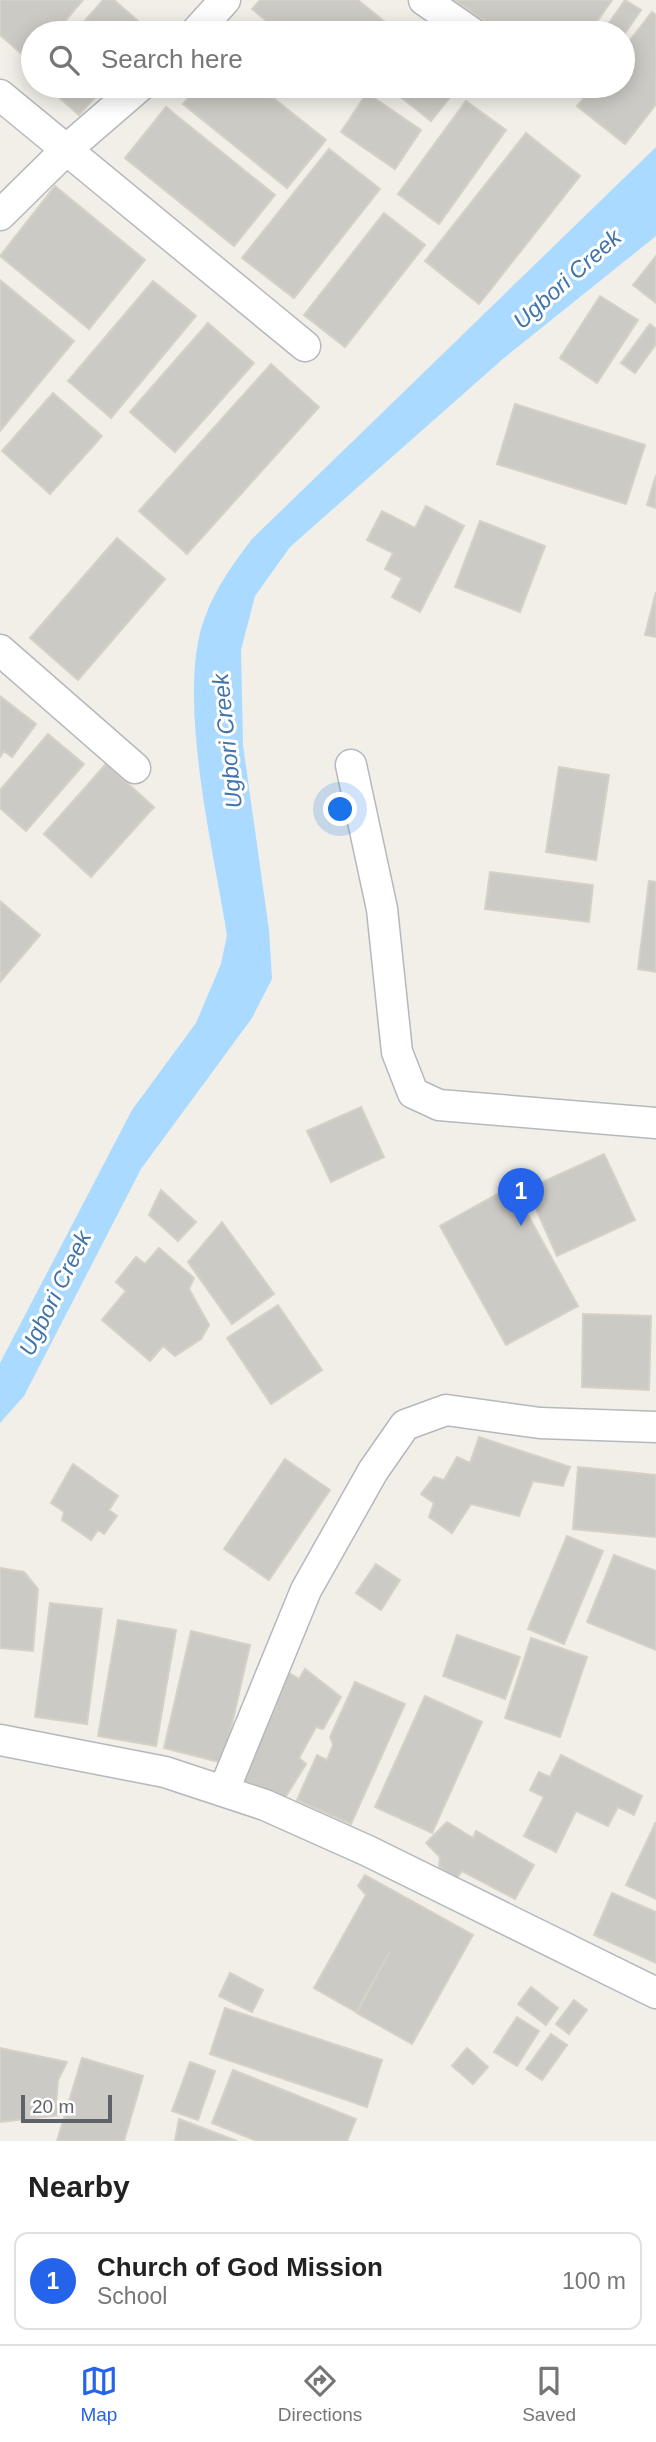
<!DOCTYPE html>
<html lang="en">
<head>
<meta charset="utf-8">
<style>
  :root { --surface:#fff; --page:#f6f6f6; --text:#222; --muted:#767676; --line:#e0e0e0; --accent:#2563eb }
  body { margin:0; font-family:Helvetica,sans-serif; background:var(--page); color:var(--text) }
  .scale { position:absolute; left:21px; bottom:18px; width:91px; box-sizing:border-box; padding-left:7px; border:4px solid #5f6368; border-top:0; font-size:19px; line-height:24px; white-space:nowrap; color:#5f6368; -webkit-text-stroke:5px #fff; paint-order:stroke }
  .you { position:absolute; left:341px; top:810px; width:24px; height:24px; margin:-18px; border:5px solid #fff; border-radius:50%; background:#1a73e8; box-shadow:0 0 0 10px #1a73e833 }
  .badge { display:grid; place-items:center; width:46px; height:46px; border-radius:50%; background:var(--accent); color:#fff; font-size:23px; font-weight:700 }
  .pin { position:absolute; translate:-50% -58px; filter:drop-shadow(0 2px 4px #0008) }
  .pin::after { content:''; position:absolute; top:37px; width:24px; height:21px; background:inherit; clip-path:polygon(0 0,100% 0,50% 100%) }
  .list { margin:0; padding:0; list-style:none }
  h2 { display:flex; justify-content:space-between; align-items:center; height:91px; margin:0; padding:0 28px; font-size:30px }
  h2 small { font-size:23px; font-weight:400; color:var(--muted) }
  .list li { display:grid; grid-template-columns:46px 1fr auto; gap:21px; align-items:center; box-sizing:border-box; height:98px; margin:0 14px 14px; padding:0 14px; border:2px solid var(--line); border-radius:14px }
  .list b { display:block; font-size:26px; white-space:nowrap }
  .list p { margin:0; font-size:23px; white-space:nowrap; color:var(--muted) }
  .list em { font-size:23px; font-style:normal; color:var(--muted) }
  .icon { flex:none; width:38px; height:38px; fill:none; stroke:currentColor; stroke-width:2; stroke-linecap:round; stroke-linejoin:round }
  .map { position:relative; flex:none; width:656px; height:2141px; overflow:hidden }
  .search { position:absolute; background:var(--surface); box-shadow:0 4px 18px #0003; left:21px; right:21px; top:21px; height:77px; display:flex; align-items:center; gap:18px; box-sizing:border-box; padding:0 24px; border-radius:38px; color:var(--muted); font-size:26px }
  .sheet { height:203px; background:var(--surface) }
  nav { display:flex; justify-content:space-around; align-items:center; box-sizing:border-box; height:98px; border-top:2px solid var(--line); background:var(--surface); font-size:19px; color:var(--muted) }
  nav a { display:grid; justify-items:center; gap:4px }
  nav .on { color:var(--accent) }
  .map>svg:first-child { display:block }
  .water { fill:#aadaff }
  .building { fill:#cccac5; stroke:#d6d1c6; stroke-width:2 }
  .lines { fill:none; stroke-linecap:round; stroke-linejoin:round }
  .minor-casing { stroke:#b5b8bc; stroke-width:33 }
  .minor { stroke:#fff; stroke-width:30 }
  .labels { text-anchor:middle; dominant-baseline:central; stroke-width:6; stroke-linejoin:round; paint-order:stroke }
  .water-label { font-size:23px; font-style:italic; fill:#4174aa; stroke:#fff }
</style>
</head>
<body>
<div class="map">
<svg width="656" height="2141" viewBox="0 0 656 2141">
  <rect width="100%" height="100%" fill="#f1efe8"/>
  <path class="water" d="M656 147V236L504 358 290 547 255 596 241 650 243 745 269 930 272 979 252 1018 141 1169 24 1396 0 1423V1363L132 1110 196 1023 221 964 227 935C214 851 175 695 205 617 216 587 233 564 252 539Z"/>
  <path class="building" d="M0 0H83L55 33H33L31 62 0 35Z
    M103 0H114L152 33H74Z
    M260 0H358L391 27 386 33H281L252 9Z
    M454 0H612L589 33H502Z
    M625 0 641 10 623 36V33H602Z
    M652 12 656 15V104L625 144 577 106 594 86H623V49Z
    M46 86H105L79 115Z
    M198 86H258L326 140 287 188 183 104Z
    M387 86H459L431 121Z
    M367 93 421 130 395 169 341 132Z
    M466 101 506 130 439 224 398 194Z
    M166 107 275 195 234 246 125 158Z
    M526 133 580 176 479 304 425 261Z
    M329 149 380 189 294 298 242 258Z
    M55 186 145 260 89 329 0 256Z
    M384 213 425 245 345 347 304 315Z
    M656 256V303L633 285Z
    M0 280 74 341 0 431Z
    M153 281 196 316 111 418 68 381Z
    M600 296 638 320 597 383 560 358Z
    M208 323 254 363 175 452 130 412Z
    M650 324 656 329V344L635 373 621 363Z
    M271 364 319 407 187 554 139 511Z
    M53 393 102 436 50 494 2 451Z
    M515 404 645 445 626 504 497 464Z
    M656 475V508L647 505Z
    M426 506 464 526 420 612 392 597 402 578 385 569 393 553 367 540 382 511 415 528Z
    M480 521 545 546 520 612 455 587Z
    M117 538 165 579 78 680 30 638Z
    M656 592V637L645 635Z
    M0 696 36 724 12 757 4 751 0 757Z
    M48 734 84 764 26 831 0 808V790Z
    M106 764 154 807 91 877 44 834Z
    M559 767 609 775 596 860 546 852Z
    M490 872 593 885 589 922 485 909Z
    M649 881 656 882V972L638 969Z
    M0 901 40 935 0 982Z
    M361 1107 384 1157 331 1182 307 1131Z
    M604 1154 635 1220 557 1256 527 1189Z
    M512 1186 578 1306 506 1345 440 1226Z
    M161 1190 196 1222 178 1241 149 1215Z
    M222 1222 274 1294 232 1324 188 1262Z
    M159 1248 194 1278 189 1289 209 1325 201 1339 175 1356 163 1346 150 1361 102 1320 126 1291 116 1282 136 1257 145 1264Z
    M278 1305 322 1370 271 1404 227 1338Z
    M583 1314 651 1316 649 1390 582 1387Z
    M479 1437 570 1467 563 1486 533 1481 519 1516 471 1504 452 1533 429 1517 434 1503 421 1494 434 1477 444 1480 457 1457 470 1463Z
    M285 1459 330 1490 269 1580 224 1549Z
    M73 1464 118 1496 109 1510 117 1516 104 1534 98 1530 91 1540 62 1520 64 1512 51 1503Z
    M578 1467 656 1475V1537L573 1529Z
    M567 1536 603 1551 564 1644 528 1629Z
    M614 1555 656 1571V1650L587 1622Z
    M376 1564 400 1580 381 1610 356 1593Z
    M0 1568 24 1572 38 1589 33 1651 0 1648Z
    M50 1603 102 1609 87 1724 35 1717Z
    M118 1620 176 1630 156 1746 98 1736Z
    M191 1631 250 1645 223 1763 164 1748Z
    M457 1635 520 1657 505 1699 443 1676Z
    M531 1638 587 1657 560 1737 505 1718Z
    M305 1669 341 1697 323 1729 316 1727 299 1758 306 1764 283 1801 237 1780 277 1706 269 1701 288 1672 299 1679Z
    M355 1682 405 1704 351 1824 297 1800 317 1755 327 1760 333 1745 330 1737Z
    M425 1696 482 1722 432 1833 375 1807Z
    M561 1755 642 1796 634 1815 618 1807 608 1826 576 1811 556 1852 524 1836 544 1797 530 1790 539 1772 550 1777Z
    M447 1822 473 1838 476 1831 534 1865 515 1899 462 1871 456 1879 439 1866 440 1857 426 1843Z
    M656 1822V1899L626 1885Z
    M365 1875 473 1935 412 2044 357 2013 390 1951 356 2012 314 1988 366 1895 358 1886Z
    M612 1893 656 1912V1963L594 1935Z
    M230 1973 263 1990 252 2012 219 1996Z
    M531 1987 558 2008 546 2025 518 2004Z
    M574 2000 587 2010 569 2034 556 2024Z
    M225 2008 382 2060 367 2107 210 2054Z
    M517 2017 539 2031 517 2066 494 2052Z
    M551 2034 567 2045 542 2080 526 2069Z
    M0 2048 67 2062 58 2080 56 2104 62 2115 0 2122Z
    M467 2048 488 2067 473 2084 452 2066Z
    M82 2058 143 2076 124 2141H57Z
    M190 2062 215 2071 198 2120 172 2111Z
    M233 2070 356 2119 347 2141H257L212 2123Z
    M179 2119 237 2141H175Z"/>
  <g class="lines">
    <defs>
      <path id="minor" d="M424 0 472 33
        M195 33 225 0
        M0 95 305 346
        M0 215 66 150 140 86
        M0 650 135 768
        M351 765 382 909 397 1052 413 1093 439 1105 656 1123
        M0 1740 165 1772 265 1805 368 1851 656 1993
        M224 1790 306 1590 373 1471 405 1425 446 1410 540 1423 656 1427"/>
    </defs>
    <use href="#minor" class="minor-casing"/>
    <use href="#minor" class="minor"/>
  </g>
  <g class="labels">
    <g class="water-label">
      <text transform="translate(567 279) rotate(-42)">Ugbori Creek</text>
      <text transform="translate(227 741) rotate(-96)">Ugbori Creek</text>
      <text transform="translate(55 1293) rotate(-64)">Ugbori Creek</text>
    </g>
  </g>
</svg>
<div class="scale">20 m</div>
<div class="you"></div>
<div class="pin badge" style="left:521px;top:1226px">1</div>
<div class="search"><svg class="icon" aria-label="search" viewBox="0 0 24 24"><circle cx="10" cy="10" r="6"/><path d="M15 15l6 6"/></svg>Search here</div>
</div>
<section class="sheet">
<h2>Nearby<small></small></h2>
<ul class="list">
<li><span class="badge">1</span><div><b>Church of God Mission</b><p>School</p></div><em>100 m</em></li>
</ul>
</section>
<nav>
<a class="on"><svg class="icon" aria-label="map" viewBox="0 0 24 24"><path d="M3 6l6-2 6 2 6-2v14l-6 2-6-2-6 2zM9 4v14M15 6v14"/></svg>Map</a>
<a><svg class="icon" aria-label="directions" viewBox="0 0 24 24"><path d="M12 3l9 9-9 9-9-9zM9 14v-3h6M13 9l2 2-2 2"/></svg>Directions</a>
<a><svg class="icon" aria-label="saved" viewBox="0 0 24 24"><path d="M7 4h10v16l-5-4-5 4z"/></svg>Saved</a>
</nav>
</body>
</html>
